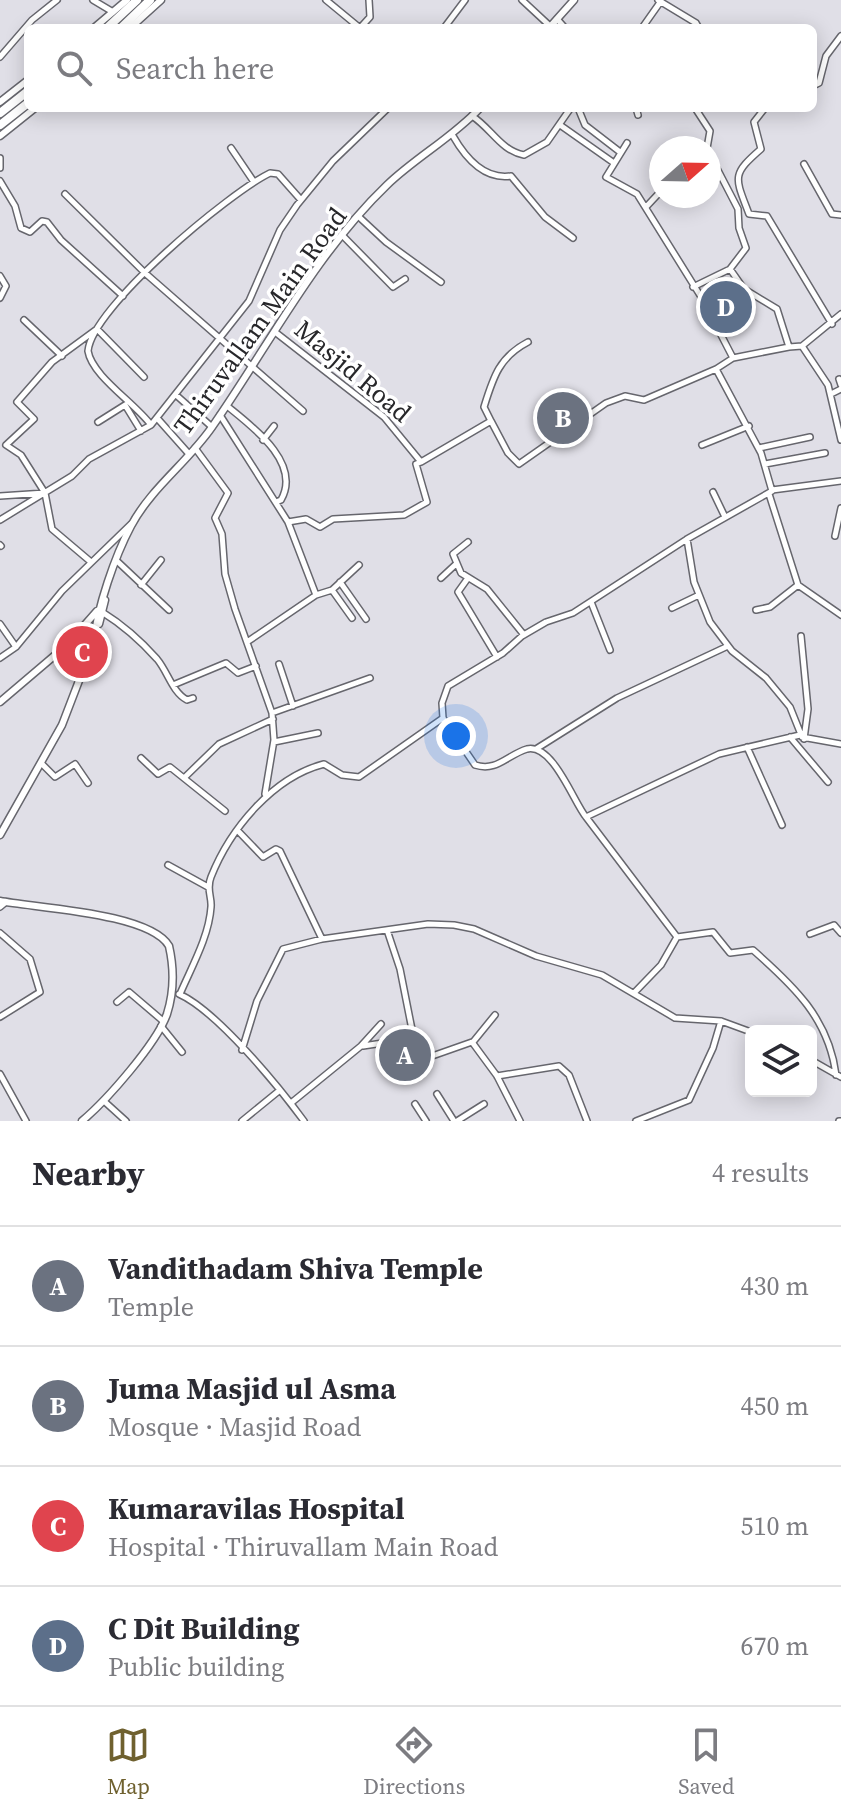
<!DOCTYPE html>
<html lang="en">
<head>
<meta charset="utf-8">
<style>
  :root { --surface:#fff; --page:#f2f2f3; --text:#2b2b33; --muted:#7c7c81; --line:#e1e1e2; --accent:#6f612f }
  body { margin:0; font-family:"Source Serif 4",serif; background:var(--page); color:var(--text) }
  .controls { position:absolute; right:24px; bottom:24px; display:grid; overflow:hidden; border-radius:12px; box-shadow:0 4px 20px #0003 }
  .controls button { width:72px; height:72px; display:grid; place-items:center; padding:0; border:0; border-bottom:2px solid var(--line); background:var(--surface); color:var(--text); font:40px sans-serif }
  .compass { position:absolute; left:649px; top:136px; width:72px; height:72px; border-radius:50%; background:var(--surface); box-shadow:0 4px 20px #0003; rotate:70deg }
  .you { position:absolute; left:456px; top:736px; width:28px; height:28px; margin:-20px; border:6px solid #fff; border-radius:50%; background:#1a73e8; box-shadow:0 0 0 12px #1a73e833 }
  .badge { display:grid; place-items:center; width:52px; height:52px; border-radius:50%; background:var(--accent); color:#fff; font-size:26px; font-weight:700 }
  .pin { position:absolute; translate:-50% -50%; border:4px solid #fff; box-shadow:0 2px 8px #0006 }
  .list { margin:0; padding:0; list-style:none }
  h2 { display:flex; justify-content:space-between; align-items:center; height:104px; margin:0; padding:0 32px; font-size:34px }
  h2 small { font-size:26px; font-weight:400; color:var(--muted) }
  .list li { display:grid; grid-template-columns:52px 1fr auto; gap:24px; align-items:center; box-sizing:border-box; height:120px; padding:0 32px; border-top:2px solid var(--line) }
  .list b { display:block; font-size:30px; white-space:nowrap }
  .list p { margin:0; font-size:26px; white-space:nowrap; color:var(--muted) }
  .list em { font-size:26px; font-style:normal; color:var(--muted) }
  .icon { flex:none; width:44px; height:44px; fill:none; stroke:currentColor; stroke-width:2; stroke-linecap:round; stroke-linejoin:round }
  .map { position:relative; flex:none; width:841px; height:1121px; overflow:hidden }
  .search { position:absolute; background:var(--surface); box-shadow:0 4px 20px #0003; left:24px; right:24px; top:24px; height:88px; display:flex; align-items:center; gap:20px; box-sizing:border-box; padding:0 28px; border-radius:12px; color:var(--muted); font-size:30px }
  .sheet { height:584px; background:var(--surface) }
  nav { display:flex; justify-content:space-around; align-items:center; box-sizing:border-box; height:112px; border-top:2px solid var(--line); background:var(--surface); font-size:22px; color:var(--muted) }
  nav a { display:grid; justify-items:center; gap:4px }
  nav .on { color:var(--accent) }
  .map>svg:first-child { display:block }
  .lines { fill:none; stroke-linecap:round; stroke-linejoin:round }
  .street-casing { stroke:#66666d; stroke-width:8 }
  .secondary-casing { stroke:#66666d; stroke-width:9 }
  .highway-casing { stroke:#66666d; stroke-width:11 }
  .street { stroke:#fff; stroke-width:5 }
  .secondary { stroke:#fff; stroke-width:6 }
  .highway { stroke:#fff; stroke-width:8 }
  .labels { text-anchor:middle; dominant-baseline:central; stroke-width:7; stroke-linejoin:round; paint-order:stroke }
  .street-label { font-size:26px; fill:#27272a; stroke:#fff }
</style>
</head>
<body>
<div class="map">
<svg width="841" height="1121" viewBox="0 0 841 1121">
  <rect width="100%" height="100%" fill="#e0dfe7"/>
  <g class="lines">
    <defs>
      <path id="street" d="M93 0 113 12
        M326 0 360 28
        M522 0 550 26
        M658 0 696 23 699 28
        M557 19 565 28
        M360 28 370 17 369 0
        M444 28 465 0
        M642 28 661 1
        M0 57 32 20 57 0
        M813 86 819 83 826 56 841 36
        M578 108 585 125 620 152
        M636 108 638 115
        M695 108 710 131 707 148
        M765 108 754 122 761 149C731 175 735 177 749 214L767 216 832 324
        M472 116C491 128 501 151 524 155L547 142 570 109
        M560 125 614 163
        M453 136C465 157 484 180 511 176L545 217 573 238
        M627 143 606 177 637 194 703 300 733 358 716 369 761 453 772 491 687 539 573 613 546 622 522 636 503 653 448 686 442 703 443 718 475 765C497 772 507 755 527 749 553 743 574 803 586 817L719 754 800 735
        M231 148 254 182
        M0 158V168
        M804 164 832 214 841 215
        M0 181 15 206 21 228 30 232 42 221 47 222 61 240 123 296
        M65 194 145 273 303 411
        M646 207 661 191
        M358 216 386 242 441 282
        M343 236 393 287 405 279
        M730 269 744 289 777 309 789 347 733 358
        M0 276 6 286 0 298
        M693 287 730 269 746 248 739 228 738 209 709 153
        M24 320 62 356
        M275 332 384 417 421 462 491 421 508 453 519 464 606 403 625 396 644 400 716 369
        M802 346 828 385 841 440
        M789 347 802 346 841 314
        M839 379 841 385
        M831 394 841 389
        M176 395 212 427
        M227 406C253 427 302 463 281 500L276 502
        M220 415 288 522 316 595 247 642
        M157 418 189 454
        M491 421 484 407C493 378 499 357 528 342
        M98 422 125 405 141 431
        M151 425 249 301 280 230 297 205 333 161 388 108
        M263 440 274 426
        M702 445 749 426
        M195 448 228 493 215 518 222 534 225 574 235 609 272 713 274 740 265 794
        M759 448 810 437
        M765 464 825 453
        M772 490 841 481
        M713 492 725 517
        M45 493 21 455 6 445 34 419 17 402 52 362 97 329 144 377
        M769 494 798 585 841 615
        M0 496 45 493 52 529 91 562
        M0 520 72 476 89 459 151 425C135 403 92 376 88 351 92 307 229 193 270 173L278 174 301 200
        M288 522 306 519 320 527 333 519 404 515 427 502 416 464 421 462
        M835 536 841 508
        M687 539 694 582 710 622 732 651 766 678 790 707 802 737 841 744
        M468 542 453 554 461 573 487 589 524 635
        M0 545 1 546
        M118 562 169 610
        M441 578 455 565
        M468 578 458 592 497 657
        M340 582 366 619
        M141 585 161 560
        M332 590 352 618
        M316 595 332 590 359 565
        M591 602 610 650
        M672 608 699 595
        M756 610 770 607 798 585
        M102 612C123 625 141 641 157 659 168 672 172 692 187 700L193 698
        M0 624 16 647
        M801 636 808 709 804 739
        M0 658 16 647 62 591 131 524
        M279 664 293 706
        M173 685 226 663 238 673 256 666
        M272 713 370 678
        M790 737 828 782
        M274 742 318 733
        M747 747 782 825
        M536 749 617 698 728 646
        M141 758 158 774 170 767 225 811
        M41 763 55 777 75 764 88 783
        M184 778 219 744 273 719
        M586 817 677 937 713 932 730 953 753 950C794 986 829 1019 836 1075
        M239 832 263 857 276 849 280 851 322 939
        M168 865 208 887
        M0 907 6 902
        M387 930 400 969 421 1075
        M0 933 30 959 40 992 0 1017
        M810 934 834 925 841 933
        M634 993 661 965 677 937
        M179 994C217 1011 279 1087 304 1121
        M180 994C191 968 209 937 211 907 212 897 206 889 211 877 230 829 273 777 324 764L342 775 359 777 443 718
        M117 1002 129 992 163 1021
        M161 1026 182 1052
        M473 1042 495 1015
        M363 1046 396 1041
        M242 1050 257 1001 283 949 322 939 428 924 454 925 474 929 536 956 602 975 675 1018 721 1021 751 1032
        M811 1060 841 1077
        M418 1061 472 1042 497 1076 520 1121
        M0 1074 26 1121
        M497 1076 559 1066 569 1075 587 1121
        M437 1094 454 1121
        M105 1102 126 1121
        M291 1103 361 1046 381 1024
        M415 1104 426 1121
        M242 1121 280 1090
        M457 1121 484 1104
        M636 1121 689 1100 713 1048 721 1021
        M839 1121H841"/>
      <path id="secondary" d="M94 28 127 0
        M130 28 161 0
        M549 28 574 0
        M0 102 28 80
        M0 136 35 108
        M99 624 105 600
        M94 641C97 608 115 556 131 526 151 488 188 462 212 427 268 347 315 254 387 185 416 157 452 138 480 108
        M0 702 67 645 97 611
        M0 835 62 725 95 639
        M0 901C37 908 150 913 169 946 174 968 174 992 167 1014 157 1043 107 1100 82 1121"/>
      <path id="highway" d="M107 28 137 0
        M121 28 150 0
        M0 113 28 91
        M0 125 28 103"/>
    </defs>
    <use href="#street" class="street-casing"/>
    <use href="#secondary" class="secondary-casing"/>
    <use href="#highway" class="highway-casing"/>
    <use href="#street" class="street"/>
    <use href="#secondary" class="secondary"/>
    <use href="#highway" class="highway"/>
  </g>
  <g class="labels">
    <g class="street-label">
      <text transform="translate(260 321) rotate(-54)">Thiruvallam Main Road</text>
      <text transform="translate(353 371) rotate(40)">Masjid Road</text>
    </g>
  </g>
</svg>
<div class="controls">
<button><svg class="icon" aria-label="layers" viewBox="0 0 24 24"><path d="M12 4l9 5-9 5-9-5zM3 14l9 5 9-5"/></svg></button>
</div>
<svg class="compass" viewBox="-18 -18 36 36"><path d="M0-13l5 13h-10z" fill="#e53935"/><path d="M0 13l5-13h-10z" fill="#7c7c81"/></svg>
<div class="you"></div>
<div class="pin badge" style="left:405px;top:1055px;background:#6b7280">A</div>
<div class="pin badge" style="left:563px;top:418px;background:#6b7280">B</div>
<div class="pin badge" style="left:82px;top:652px;background:#e0444e">C</div>
<div class="pin badge" style="left:726px;top:307px;background:#5c6f8a">D</div>
<div class="search"><svg class="icon" aria-label="search" viewBox="0 0 24 24"><circle cx="10" cy="10" r="6"/><path d="M15 15l6 6"/></svg>Search here</div>
</div>
<section class="sheet">
<h2>Nearby<small>4 results</small></h2>
<ul class="list">
<li><span class="badge" style="background:#6b7280">A</span><div><b>Vandithadam Shiva Temple</b><p>Temple</p></div><em>430 m</em></li>
<li><span class="badge" style="background:#6b7280">B</span><div><b>Juma Masjid ul Asma</b><p>Mosque · Masjid Road</p></div><em>450 m</em></li>
<li><span class="badge" style="background:#e0444e">C</span><div><b>Kumaravilas Hospital</b><p>Hospital · Thiruvallam Main Road</p></div><em>510 m</em></li>
<li><span class="badge" style="background:#5c6f8a">D</span><div><b>C Dit Building</b><p>Public building</p></div><em>670 m</em></li>
</ul>
</section>
<nav>
<a class="on"><svg class="icon" aria-label="map" viewBox="0 0 24 24"><path d="M3 6l6-2 6 2 6-2v14l-6 2-6-2-6 2zM9 4v14M15 6v14"/></svg>Map</a>
<a><svg class="icon" aria-label="directions" viewBox="0 0 24 24"><path d="M12 3l9 9-9 9-9-9zM9 14v-3h6M13 9l2 2-2 2"/></svg>Directions</a>
<a><svg class="icon" aria-label="saved" viewBox="0 0 24 24"><path d="M7 4h10v16l-5-4-5 4z"/></svg>Saved</a>
</nav>
</body>
</html>
